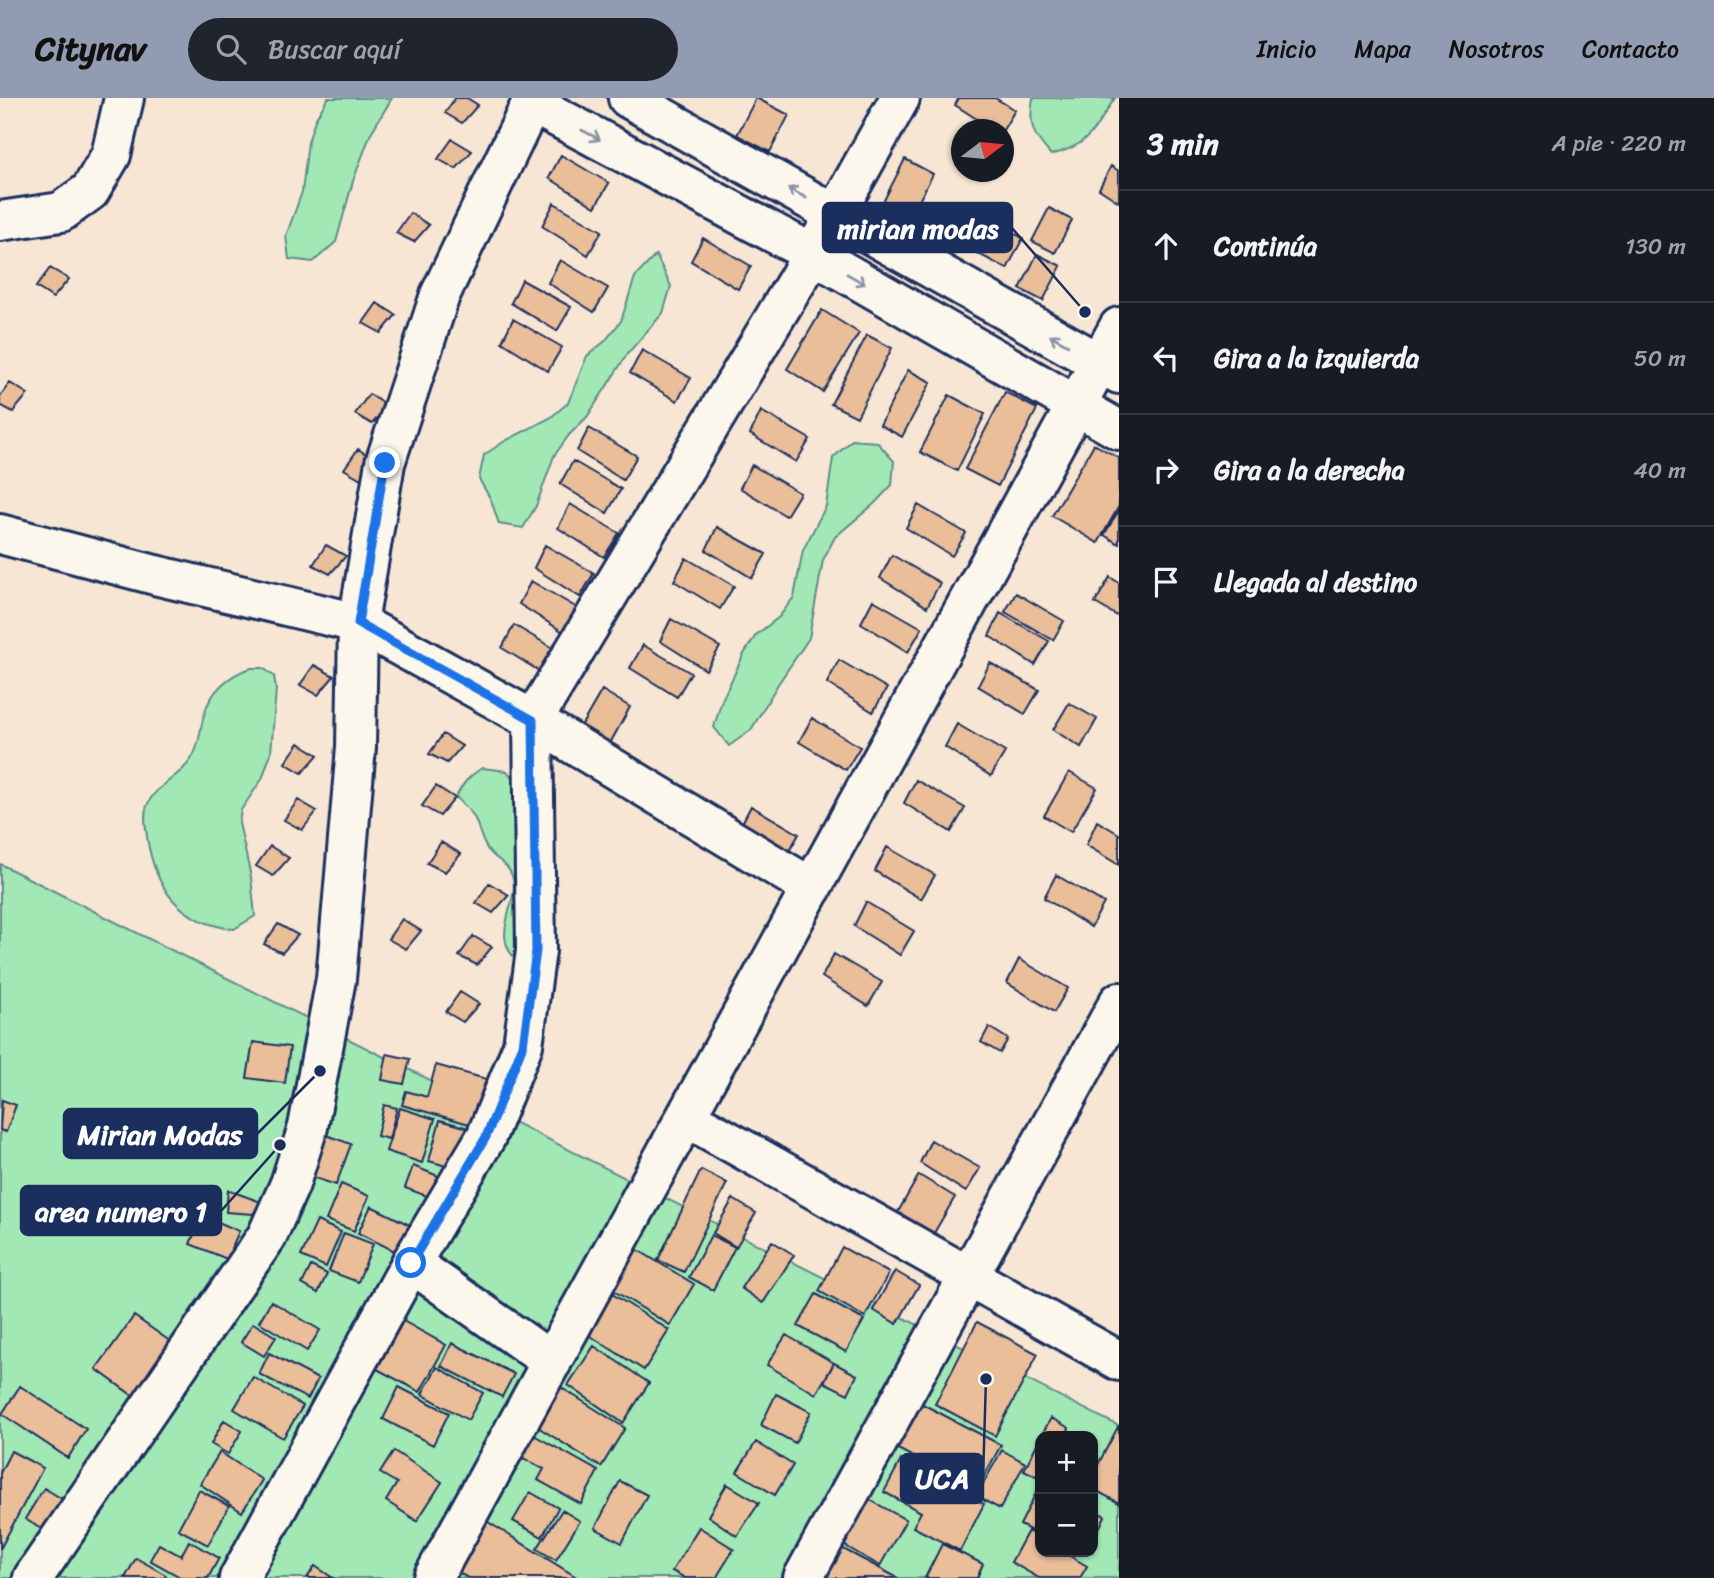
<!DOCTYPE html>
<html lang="es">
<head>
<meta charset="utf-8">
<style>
  :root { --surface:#171b24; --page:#20242c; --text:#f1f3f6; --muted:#9ea1a6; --line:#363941; --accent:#919bb2 }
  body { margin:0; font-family:Sriracha,sans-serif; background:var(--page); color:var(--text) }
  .controls { position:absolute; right:21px; bottom:21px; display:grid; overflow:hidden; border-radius:14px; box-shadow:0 2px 5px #0004 }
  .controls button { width:63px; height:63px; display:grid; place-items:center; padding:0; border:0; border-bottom:2px solid var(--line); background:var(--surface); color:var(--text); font:35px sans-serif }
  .compass { position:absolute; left:951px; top:21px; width:63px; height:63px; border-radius:50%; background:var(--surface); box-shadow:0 2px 5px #0004; rotate:74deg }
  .stop { position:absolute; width:21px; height:21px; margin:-16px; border:5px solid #1a73e8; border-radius:50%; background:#fff }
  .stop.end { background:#1a73e8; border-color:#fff; box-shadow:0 2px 7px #0008 }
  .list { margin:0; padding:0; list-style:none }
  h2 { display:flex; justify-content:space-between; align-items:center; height:91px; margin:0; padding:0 28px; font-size:30px }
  h2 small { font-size:23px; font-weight:400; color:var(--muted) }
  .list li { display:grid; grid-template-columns:46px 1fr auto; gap:21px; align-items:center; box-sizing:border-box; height:112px; padding:0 28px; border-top:2px solid var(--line) }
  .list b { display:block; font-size:26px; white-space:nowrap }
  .list em { font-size:23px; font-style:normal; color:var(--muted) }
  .icon { flex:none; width:38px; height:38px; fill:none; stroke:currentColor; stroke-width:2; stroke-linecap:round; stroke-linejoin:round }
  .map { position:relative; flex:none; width:1119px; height:1480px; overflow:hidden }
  header { display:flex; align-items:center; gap:42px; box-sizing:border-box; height:98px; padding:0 35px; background:var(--accent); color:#111 }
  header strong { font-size:33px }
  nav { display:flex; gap:38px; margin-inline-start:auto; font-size:24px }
  .search { width:490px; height:63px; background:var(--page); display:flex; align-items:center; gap:18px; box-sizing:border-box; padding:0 24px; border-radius:38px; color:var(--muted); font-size:26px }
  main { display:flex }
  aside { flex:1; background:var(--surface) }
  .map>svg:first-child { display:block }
  .green { fill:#a1e8b5; stroke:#5e8c8a; stroke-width:2; fill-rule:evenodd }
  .building { fill:#e9be99; stroke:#1b2f5e; stroke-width:2 }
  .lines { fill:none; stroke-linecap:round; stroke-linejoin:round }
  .minor-casing { stroke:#1b2f5e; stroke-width:44 }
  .minor { stroke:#fbf7ec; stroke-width:38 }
  .oneway { stroke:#8b93a5 }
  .route { stroke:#1a73e8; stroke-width:9 }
  .leader { fill:none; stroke:#1b2f5e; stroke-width:2.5 }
  .callout-dot { fill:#1b2f5e; stroke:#fbf7ec; stroke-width:2.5 }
  .callout { fill:#1b2f5e; stroke:#1b2f5e; stroke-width:2.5 }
  .callout-label { font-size:28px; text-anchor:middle; font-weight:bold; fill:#fff }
</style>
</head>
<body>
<header>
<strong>Citynav</strong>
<div class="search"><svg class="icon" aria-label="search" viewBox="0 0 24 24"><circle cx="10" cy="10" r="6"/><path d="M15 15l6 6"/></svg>Buscar aquí</div>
<nav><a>Inicio</a><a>Mapa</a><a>Nosotros</a><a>Contacto</a></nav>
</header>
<main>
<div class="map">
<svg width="1119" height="1480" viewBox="0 0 1119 1480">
  <rect width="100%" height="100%" fill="#f6e6d3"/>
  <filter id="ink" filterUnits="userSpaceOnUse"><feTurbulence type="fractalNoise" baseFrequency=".0143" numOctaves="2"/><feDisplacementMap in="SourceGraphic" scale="14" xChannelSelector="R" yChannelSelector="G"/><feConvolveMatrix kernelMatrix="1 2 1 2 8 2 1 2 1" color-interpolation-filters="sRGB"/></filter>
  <g filter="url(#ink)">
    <path class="green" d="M328 0H392L371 35 353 83 336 144 313 164 289 161 286 138 302 94 308 44 315 22Z
      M1033 0H1115C1093 33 1091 46 1051 57 1033 37 1028 28 1033 0Z
      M656 157 671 188 663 215 628 255 587 319 569 337 554 358 536 408 523 430 499 426 491 402 479 381 484 357 505 343 550 320 568 305 587 258 605 243 621 223 635 179Z
      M852 342 877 344 894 363 892 387 874 406 835 439 823 462 809 540 778 586 751 632 729 648 714 629 722 602 744 556 756 537 779 519 794 499 803 452 826 408 833 360Z
      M251 570H263L274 578 276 591 271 655 262 681 241 712 239 725 251 779 255 818 234 831C180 825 155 791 147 739 146 729 143 717 147 708 156 685 182 679 193 658 200 646 200 630 204 617 210 594 228 577 251 570Z
      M482 670 507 673 523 694 520 865C486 838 522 804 512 778 508 766 498 763 490 754 481 746 480 730 474 719 470 712 462 705 456 699 463 685 469 678 482 670Z
      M0 766 1119 1328V1480H0ZM1040 1338H1093V1454H1040Z"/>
    <path class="building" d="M455 0H467L478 7 462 25 445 15Z
      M756 0 789 17 770 54 737 37Z
      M959 0H995L1015 12 1003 32H994L955 7Z
      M452 41 472 53 456 71 438 61Z
      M561 57 609 85 595 109 549 80Z
      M905 61 933 76 907 126 879 112Z
      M1111 68 1119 73V104L1099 91Z
      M554 105 602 133 588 157 542 128Z
      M939 105 972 122 957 152 924 134Z
      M1049 110 1072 122 1055 155 1032 143Z
      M410 115 429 127 414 144 396 135Z
      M991 123 1023 140 1007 171 975 154Z
      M703 140 751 168 738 191 691 163Z
      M1037 156 1061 168 1043 203 1020 191Z
      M560 162 608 190 594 214 548 185Z
      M50 170 69 181 53 200 36 189Z
      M522 182 571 209 557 233 511 205Z
      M377 205 396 217 381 235 363 225Z
      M822 212 859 235 823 294 787 271Z
      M513 221 562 249 548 273 502 244Z
      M867 237 892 250 857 319 831 306Z
      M642 252 691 280 677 303 630 275Z
      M908 272 931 284 902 339 880 327Z
      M10 285 28 296 13 314 0 307V298Z
      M1005 294 1037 311 998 388 965 371Z
      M369 296 388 308 372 326 355 316Z
      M949 297 985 316 957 373 920 354Z
      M761 313 810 341 796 364 750 336Z
      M589 330 637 358 623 382 577 353Z
      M1094 346 1119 360V408L1098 445 1052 418Z
      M358 351 377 363 361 381 344 371Z
      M573 363 621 391 607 415 560 386Z
      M752 367 800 395 786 418 740 390Z
      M570 406 619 435 604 459 558 430Z
      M918 407 966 435 952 458 906 430Z
      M1119 412V446L1104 437Z
      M717 429 766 456 752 480 706 452Z
      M326 447 346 458 330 476 313 467Z
      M545 447 594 475 580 499 534 470Z
      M892 457 940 485 927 509 880 480Z
      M686 460 734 488 720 511 674 483Z
      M1110 479 1119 485V519L1095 505Z
      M531 483 579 511 565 535 519 506Z
      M1016 495 1064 523 1053 542 1005 514Z
      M873 502 922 530 908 554 861 525Z
      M1000 515 1049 543 1035 567 989 538Z
      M671 521 720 549 706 572 660 543Z
      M514 527 563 556 549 579 502 550Z
      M643 547 691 575 677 599 630 570Z
      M839 562 887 590 873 614 827 585Z
      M990 565 1039 592 1025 616 978 588Z
      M314 567 334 578 318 597 300 587Z
      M602 592 630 609 609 647 580 630Z
      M1069 605 1097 621 1081 649 1053 632Z
      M812 620 860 649 846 672 799 644Z
      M957 626 1005 654 991 678 945 649Z
      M443 636 462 648 447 665 429 656Z
      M299 645 318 657 302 675 285 665Z
      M1069 674 1097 690 1071 734 1044 718Z
      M916 682 965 710 951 734 904 705Z
      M436 688 455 700 440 718 422 708Z
      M298 702 317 713 302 732 284 722Z
      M751 708 799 736 785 760 739 731Z
      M1097 723 1119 736V767L1086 747Z
      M441 744 461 756 445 774 427 765Z
      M270 748 289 760 273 778 256 768Z
      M887 749 935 777 921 801 875 773Z
      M1056 777 1104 805 1091 829 1044 800Z
      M489 785 509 797 493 815 476 805Z
      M866 804 914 833 900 857 854 828Z
      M402 821 421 833 406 851 388 841Z
      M278 826 298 837 282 855 264 846Z
      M473 838 492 849 477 867 459 858Z
      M834 856 882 884 868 908 822 879Z
      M1019 861 1068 890 1054 914 1007 885Z
      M460 894 479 906 463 924 446 914Z
      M989 929 1008 941 1000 955 981 944Z
      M253 944 290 949 285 985 247 980Z
      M387 956 410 961 404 986 382 982Z
      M436 967 486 981 473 1027 402 1007 406 993 427 999Z
      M2 1002 16 1007 6 1034 0 1032Z
      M384 1007 397 1010 389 1041 377 1038Z
      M400 1010 435 1021 422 1065 386 1053Z
      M440 1022 472 1031 460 1072 429 1063Z
      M315 1033 351 1046 336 1087 300 1075Z
      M931 1042 980 1070 966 1094 920 1065Z
      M413 1068 451 1083 443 1104 405 1090Z
      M701 1072 727 1085 684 1174 658 1162Z
      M919 1077 955 1099 934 1135 898 1114Z
      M341 1086 369 1098 354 1133 326 1122Z
      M228 1092 261 1104 253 1116 226 1114Z
      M733 1101 756 1115 736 1149 713 1135Z
      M371 1108 422 1133 409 1160 358 1135Z
      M202 1117 239 1133 227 1161 190 1146Z
      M317 1123 341 1134 326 1169 301 1158Z
      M344 1135 373 1146 358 1184 329 1173Z
      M711 1137 735 1149 713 1192 689 1179Z
      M772 1143 794 1157 763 1205 741 1190Z
      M633 1149 694 1186 670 1227 609 1190Z
      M842 1149 889 1175 865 1219 819 1193Z
      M311 1168 327 1176 318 1195 302 1186Z
      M895 1173 919 1187 897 1226 873 1212Z
      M609 1194 669 1232 644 1272 584 1234Z
      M816 1196 864 1222 846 1254 798 1228Z
      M271 1203 320 1232 307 1253 259 1224Z
      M134 1218 174 1246 136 1300 96 1271Z
      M403 1223 446 1247 420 1294 377 1271Z
      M977 1224 1038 1256 995 1338 935 1306Z
      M253 1225 276 1239 264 1258 241 1244Z
      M786 1237 834 1265 816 1296 767 1267Z
      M452 1245 514 1276 502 1299 441 1268Z
      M594 1248 649 1285 623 1325 568 1287Z
      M269 1255 318 1281 308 1301 259 1276Z
      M834 1265 857 1277 848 1296 824 1284Z
      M437 1269 483 1295 468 1322 422 1296Z
      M253 1279 303 1308 283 1340 234 1311Z
      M554 1285 625 1330 601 1369 530 1324Z
      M20 1288 86 1331 68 1360 2 1316Z
      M399 1289 449 1315 433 1347 383 1321Z
      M776 1296 811 1314 795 1345 761 1327Z
      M909 1299 1001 1347 976 1393 885 1344Z
      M1051 1320 1069 1330 1065 1338H1041Z
      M224 1322 242 1333 228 1356 211 1346Z
      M1119 1327V1405L1093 1391V1376Z
      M532 1336 598 1373 581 1406 538 1382 544 1371 519 1358Z
      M1040 1340V1380L1024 1372Z
      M756 1344 793 1367 775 1397 737 1374Z
      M1002 1352 1025 1365 1000 1411 976 1398Z
      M11 1353 43 1370 0 1451V1375Z
      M394 1353 442 1384 417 1423 386 1403 397 1385 380 1375Z
      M220 1354 262 1382 242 1414 200 1386Z
      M901 1362 984 1406 960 1453 913 1429 921 1414 884 1394Z
      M620 1383 647 1397 622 1445 595 1430Z
      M727 1386 759 1405 737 1438 708 1418Z
      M1040 1387V1437L1020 1427Z
      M44 1390 74 1408 56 1440 25 1421Z
      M199 1392 229 1408 208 1447 178 1431Z
      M530 1394 558 1410 542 1439 513 1423Z
      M863 1398 906 1422 880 1468 837 1443Z
      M562 1412 580 1423 556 1462 537 1451Z
      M1093 1412 1105 1418 1093 1443Z
      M480 1419 578 1480H468L450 1469Z
      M699 1429 734 1451 716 1480H685L672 1473Z
      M1028 1433 1040 1441V1454H1063L1087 1468 1080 1480H1039L1011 1464Z
      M189 1443 219 1460 208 1480H182L150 1462 159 1446 181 1458Z
      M834 1446 898 1480H823Z
      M942 1446 983 1466 977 1480H925Z
      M136 1460 166 1477 164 1480H125Z
      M315 1468 333 1480H307Z"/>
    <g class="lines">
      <defs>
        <path id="minor" d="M628 0 1119 276
          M531 5 813 156 1119 332
          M0 123 61 114 90 93 111 57 124 0
          M0 436 155 477 358 525 533 622 812 790
          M686 1019 1119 1263
          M411 1165 552 1264
          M33 1480 267 1138 290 1086 308 1029 336 881 356 649 358 525 385 365 440 197 534 0
          M239 1480 411 1165 486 1039 523 947 536 853 533 622 813 156 900 0
          M433 1480 1119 229
          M803 1480 1119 904"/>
      </defs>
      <use href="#minor" class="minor-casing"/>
      <use href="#minor" class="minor"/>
    </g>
    <defs><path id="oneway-shaft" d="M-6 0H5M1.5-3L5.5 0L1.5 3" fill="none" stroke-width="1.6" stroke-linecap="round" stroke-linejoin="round" transform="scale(1.75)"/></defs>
    <g class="oneway">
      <use href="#oneway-shaft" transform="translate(591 37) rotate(28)"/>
      <use href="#oneway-shaft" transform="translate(797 95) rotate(-151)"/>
      <use href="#oneway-shaft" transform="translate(856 181) rotate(30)"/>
      <use href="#oneway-shaft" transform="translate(1059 242) rotate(-151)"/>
    </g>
  </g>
  <g class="lines" filter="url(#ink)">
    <path class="route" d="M385 365 358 525 533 622 536 853 523 947 486 1039 411 1165"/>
  </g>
  <path class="leader" d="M1085 214L1012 130M320 973L257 1036M280 1047L221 1113M986 1281L983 1380"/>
  <g class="callout-dot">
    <circle cx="1085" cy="214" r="7"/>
    <circle cx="320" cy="973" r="7"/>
    <circle cx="280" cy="1047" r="7"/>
    <circle cx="986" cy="1281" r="7"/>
  </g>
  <g class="callout">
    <rect x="823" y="105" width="189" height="49" rx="7"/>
    <rect x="64" y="1011" width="193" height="49" rx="7"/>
    <rect x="21" y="1088" width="200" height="49" rx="7"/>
    <rect x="901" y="1356" width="82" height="49" rx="7"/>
  </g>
  <g class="callout-label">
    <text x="918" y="140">mirian modas</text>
    <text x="160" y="1046">Mirian Modas</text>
    <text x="121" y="1123">area numero 1</text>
    <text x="942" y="1390">UCA</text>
  </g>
</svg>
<div class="controls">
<button>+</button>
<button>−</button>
</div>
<svg class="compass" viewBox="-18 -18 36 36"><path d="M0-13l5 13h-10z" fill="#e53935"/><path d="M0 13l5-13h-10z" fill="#9ea1a6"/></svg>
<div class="stop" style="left:411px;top:1165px"></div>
<div class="stop end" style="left:385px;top:365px"></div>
</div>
<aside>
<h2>3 min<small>A pie · 220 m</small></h2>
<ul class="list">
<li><svg class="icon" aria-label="ahead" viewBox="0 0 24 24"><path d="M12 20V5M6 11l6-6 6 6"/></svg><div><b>Continúa</b></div><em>130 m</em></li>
<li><svg class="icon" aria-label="left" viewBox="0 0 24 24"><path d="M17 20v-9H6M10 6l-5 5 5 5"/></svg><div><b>Gira a la izquierda</b></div><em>50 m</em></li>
<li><svg class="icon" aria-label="right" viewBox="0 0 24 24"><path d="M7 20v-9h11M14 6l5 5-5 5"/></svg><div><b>Gira a la derecha</b></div><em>40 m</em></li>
<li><svg class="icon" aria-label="arrive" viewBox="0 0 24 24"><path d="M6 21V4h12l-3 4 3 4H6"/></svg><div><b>Llegada al destino</b></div></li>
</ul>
</aside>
</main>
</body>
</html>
